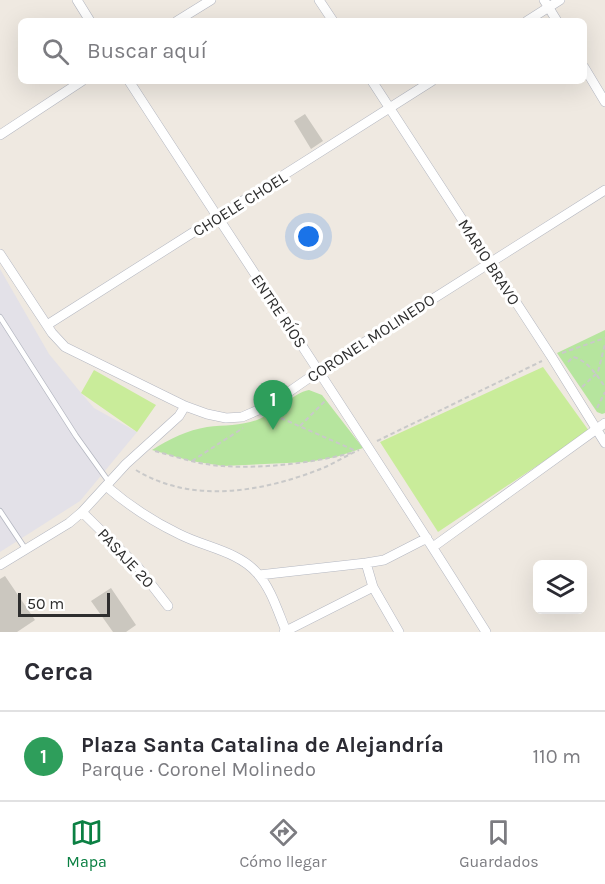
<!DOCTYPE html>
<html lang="es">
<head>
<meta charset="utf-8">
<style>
  :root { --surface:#fff; --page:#f2f2f3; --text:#2b2b33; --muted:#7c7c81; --line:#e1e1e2; --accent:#0b8043 }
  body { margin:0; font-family:Karla,sans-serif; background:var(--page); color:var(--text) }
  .controls { position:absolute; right:18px; bottom:18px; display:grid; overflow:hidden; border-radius:9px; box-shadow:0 6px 24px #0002 }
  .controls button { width:54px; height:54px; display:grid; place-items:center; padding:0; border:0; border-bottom:2px solid var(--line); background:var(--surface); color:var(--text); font:30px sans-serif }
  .scale { position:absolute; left:18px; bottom:15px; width:92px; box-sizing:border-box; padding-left:6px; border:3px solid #2e2e2e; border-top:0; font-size:16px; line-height:21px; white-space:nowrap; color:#2e2e2e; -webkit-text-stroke:4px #fff; paint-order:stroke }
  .you { position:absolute; left:309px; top:237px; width:21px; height:21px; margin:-15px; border:4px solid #fff; border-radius:50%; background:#1a73e8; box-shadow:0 0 0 9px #1a73e833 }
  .badge { display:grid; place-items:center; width:39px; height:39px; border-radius:50%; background:var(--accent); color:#fff; font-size:20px; font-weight:700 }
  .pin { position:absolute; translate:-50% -50px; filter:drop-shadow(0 2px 3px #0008) }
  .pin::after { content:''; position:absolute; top:32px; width:21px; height:18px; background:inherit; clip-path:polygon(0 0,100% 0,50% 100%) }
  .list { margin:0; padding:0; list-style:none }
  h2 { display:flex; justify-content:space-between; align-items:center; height:78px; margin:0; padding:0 24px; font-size:26px }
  h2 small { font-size:20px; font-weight:400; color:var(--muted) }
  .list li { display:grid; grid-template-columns:39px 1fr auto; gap:18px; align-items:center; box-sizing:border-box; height:90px; padding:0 24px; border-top:2px solid var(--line) }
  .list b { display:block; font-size:22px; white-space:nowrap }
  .list p { margin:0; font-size:20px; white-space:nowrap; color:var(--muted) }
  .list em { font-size:20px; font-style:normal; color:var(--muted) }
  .icon { flex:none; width:33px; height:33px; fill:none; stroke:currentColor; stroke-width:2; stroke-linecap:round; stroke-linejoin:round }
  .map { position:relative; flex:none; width:605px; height:632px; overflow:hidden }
  .search { position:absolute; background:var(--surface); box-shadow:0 6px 24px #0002; left:18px; right:18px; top:18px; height:66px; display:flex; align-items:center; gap:15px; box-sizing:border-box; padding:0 21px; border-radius:9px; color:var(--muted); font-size:22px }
  .sheet { height:168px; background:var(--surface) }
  nav { display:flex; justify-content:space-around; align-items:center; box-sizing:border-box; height:84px; border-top:2px solid var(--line); background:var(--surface); font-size:16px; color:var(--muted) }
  nav a { display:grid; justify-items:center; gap:3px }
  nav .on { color:var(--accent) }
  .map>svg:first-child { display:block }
  .industrial { fill:#e3e1e8 }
  .green { fill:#b6e59e }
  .pitch { fill:#c9ec9a }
  .building { fill:#cbc7bf }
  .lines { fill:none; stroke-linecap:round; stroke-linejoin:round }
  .lane-casing { stroke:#b4b7c1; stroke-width:6 }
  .street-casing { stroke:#b4b7c1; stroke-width:10 }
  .path { stroke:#c9c9c9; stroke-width:2; stroke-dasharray:4.5 3; stroke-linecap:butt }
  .lane { stroke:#fff; stroke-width:4.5 }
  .street { stroke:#fff; stroke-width:9 }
  .labels { text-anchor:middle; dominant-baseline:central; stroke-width:6; stroke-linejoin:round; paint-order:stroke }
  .street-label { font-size:16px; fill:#2e2e2e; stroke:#fff }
</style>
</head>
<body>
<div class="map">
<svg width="605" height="632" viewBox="0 0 605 632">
  <rect width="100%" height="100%" fill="#efe9e1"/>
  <path class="industrial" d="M0 269 49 354 81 393 94 408 137 432 80 501 0 552Z"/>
  <path class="green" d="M605 330V413L602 414 597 412 557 353Z
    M309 390 322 395 363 448 336 457 308 462 223 466 191 461 152 450C169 439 188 430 207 427 225 425 241 426 257 420 275 413 293 393 309 390Z"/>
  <path class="pitch" d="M543 367 589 431 438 532 380 442Z
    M94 370 156 405 137 432 81 393Z"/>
  <path class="building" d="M305 114 323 141 311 149 294 121Z
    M5 576 35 620 17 632H0V579Z
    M111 588 136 625 126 632H113L91 601Z"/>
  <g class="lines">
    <defs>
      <path id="lane" d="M0 317 76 436 109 482
        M0 511 26 550"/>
      <path id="street" d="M77 0 90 21
        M319 0 333 21
        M544 0 557 21
        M177 21 211 0
        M527 21 560 0
        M584 67 605 102
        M129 81C248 265 370 446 486 632
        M372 81 551 356 605 443
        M0 135 82 81
        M0 254 52 333 65 347 185 406 207 414 226 418 242 417 270 405 319 371 605 190
        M47 325 432 81
        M106 486C128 505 152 521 179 534 204 547 238 551 257 573 271 588 278 612 286 631
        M82 512 137 566 168 606
        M433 547 605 423
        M0 565 69 523 82 512 126 464 179 416 185 406
        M259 575 366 563
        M373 587 399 632
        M284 632 373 587 366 563 384 560 427 538"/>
    </defs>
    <use href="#lane" class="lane-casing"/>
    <use href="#street" class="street-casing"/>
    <path class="path" d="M562 353 605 338
      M568 362 573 357C587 360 597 375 605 387
      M582 387 598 372 605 344
      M597 408 605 392
      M274 415 356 451
      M300 426 325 401
      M377 441 542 361
      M155 451C177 457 200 465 223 466 262 469 312 463 351 453
      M192 461 243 428
      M136 470C191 504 261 492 318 470 332 465 345 456 359 450"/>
    <use href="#lane" class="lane"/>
    <use href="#street" class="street"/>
  </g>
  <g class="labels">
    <g class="street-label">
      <text transform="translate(240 204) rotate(-32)">CHOELE CHOEL</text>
      <text transform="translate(489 262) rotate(57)">MARIO BRAVO</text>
      <text transform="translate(279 311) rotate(56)">ENTRE RÍOS</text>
      <text transform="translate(371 338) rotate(-33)">CORONEL MOLINEDO</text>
      <text transform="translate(126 558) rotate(47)">PASAJE 20</text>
    </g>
  </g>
</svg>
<div class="controls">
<button><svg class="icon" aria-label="layers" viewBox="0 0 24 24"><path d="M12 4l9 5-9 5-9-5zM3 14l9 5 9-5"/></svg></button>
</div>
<div class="scale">50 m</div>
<div class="you"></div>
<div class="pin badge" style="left:273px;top:430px;background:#2e9e5b">1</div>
<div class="search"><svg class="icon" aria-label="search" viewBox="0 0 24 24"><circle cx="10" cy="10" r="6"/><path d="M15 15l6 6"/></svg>Buscar aquí</div>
</div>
<section class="sheet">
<h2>Cerca<small></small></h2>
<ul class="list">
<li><span class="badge" style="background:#2e9e5b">1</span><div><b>Plaza Santa Catalina de Alejandría</b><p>Parque · Coronel Molinedo</p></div><em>110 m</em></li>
</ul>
</section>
<nav>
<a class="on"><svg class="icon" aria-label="map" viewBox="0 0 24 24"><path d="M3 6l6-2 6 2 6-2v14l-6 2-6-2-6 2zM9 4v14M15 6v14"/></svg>Mapa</a>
<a><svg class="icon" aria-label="directions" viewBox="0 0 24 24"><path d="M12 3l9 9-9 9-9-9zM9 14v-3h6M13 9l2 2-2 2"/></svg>Cómo llegar</a>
<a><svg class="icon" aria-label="saved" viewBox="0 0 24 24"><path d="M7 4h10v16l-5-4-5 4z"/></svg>Guardados</a>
</nav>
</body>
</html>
